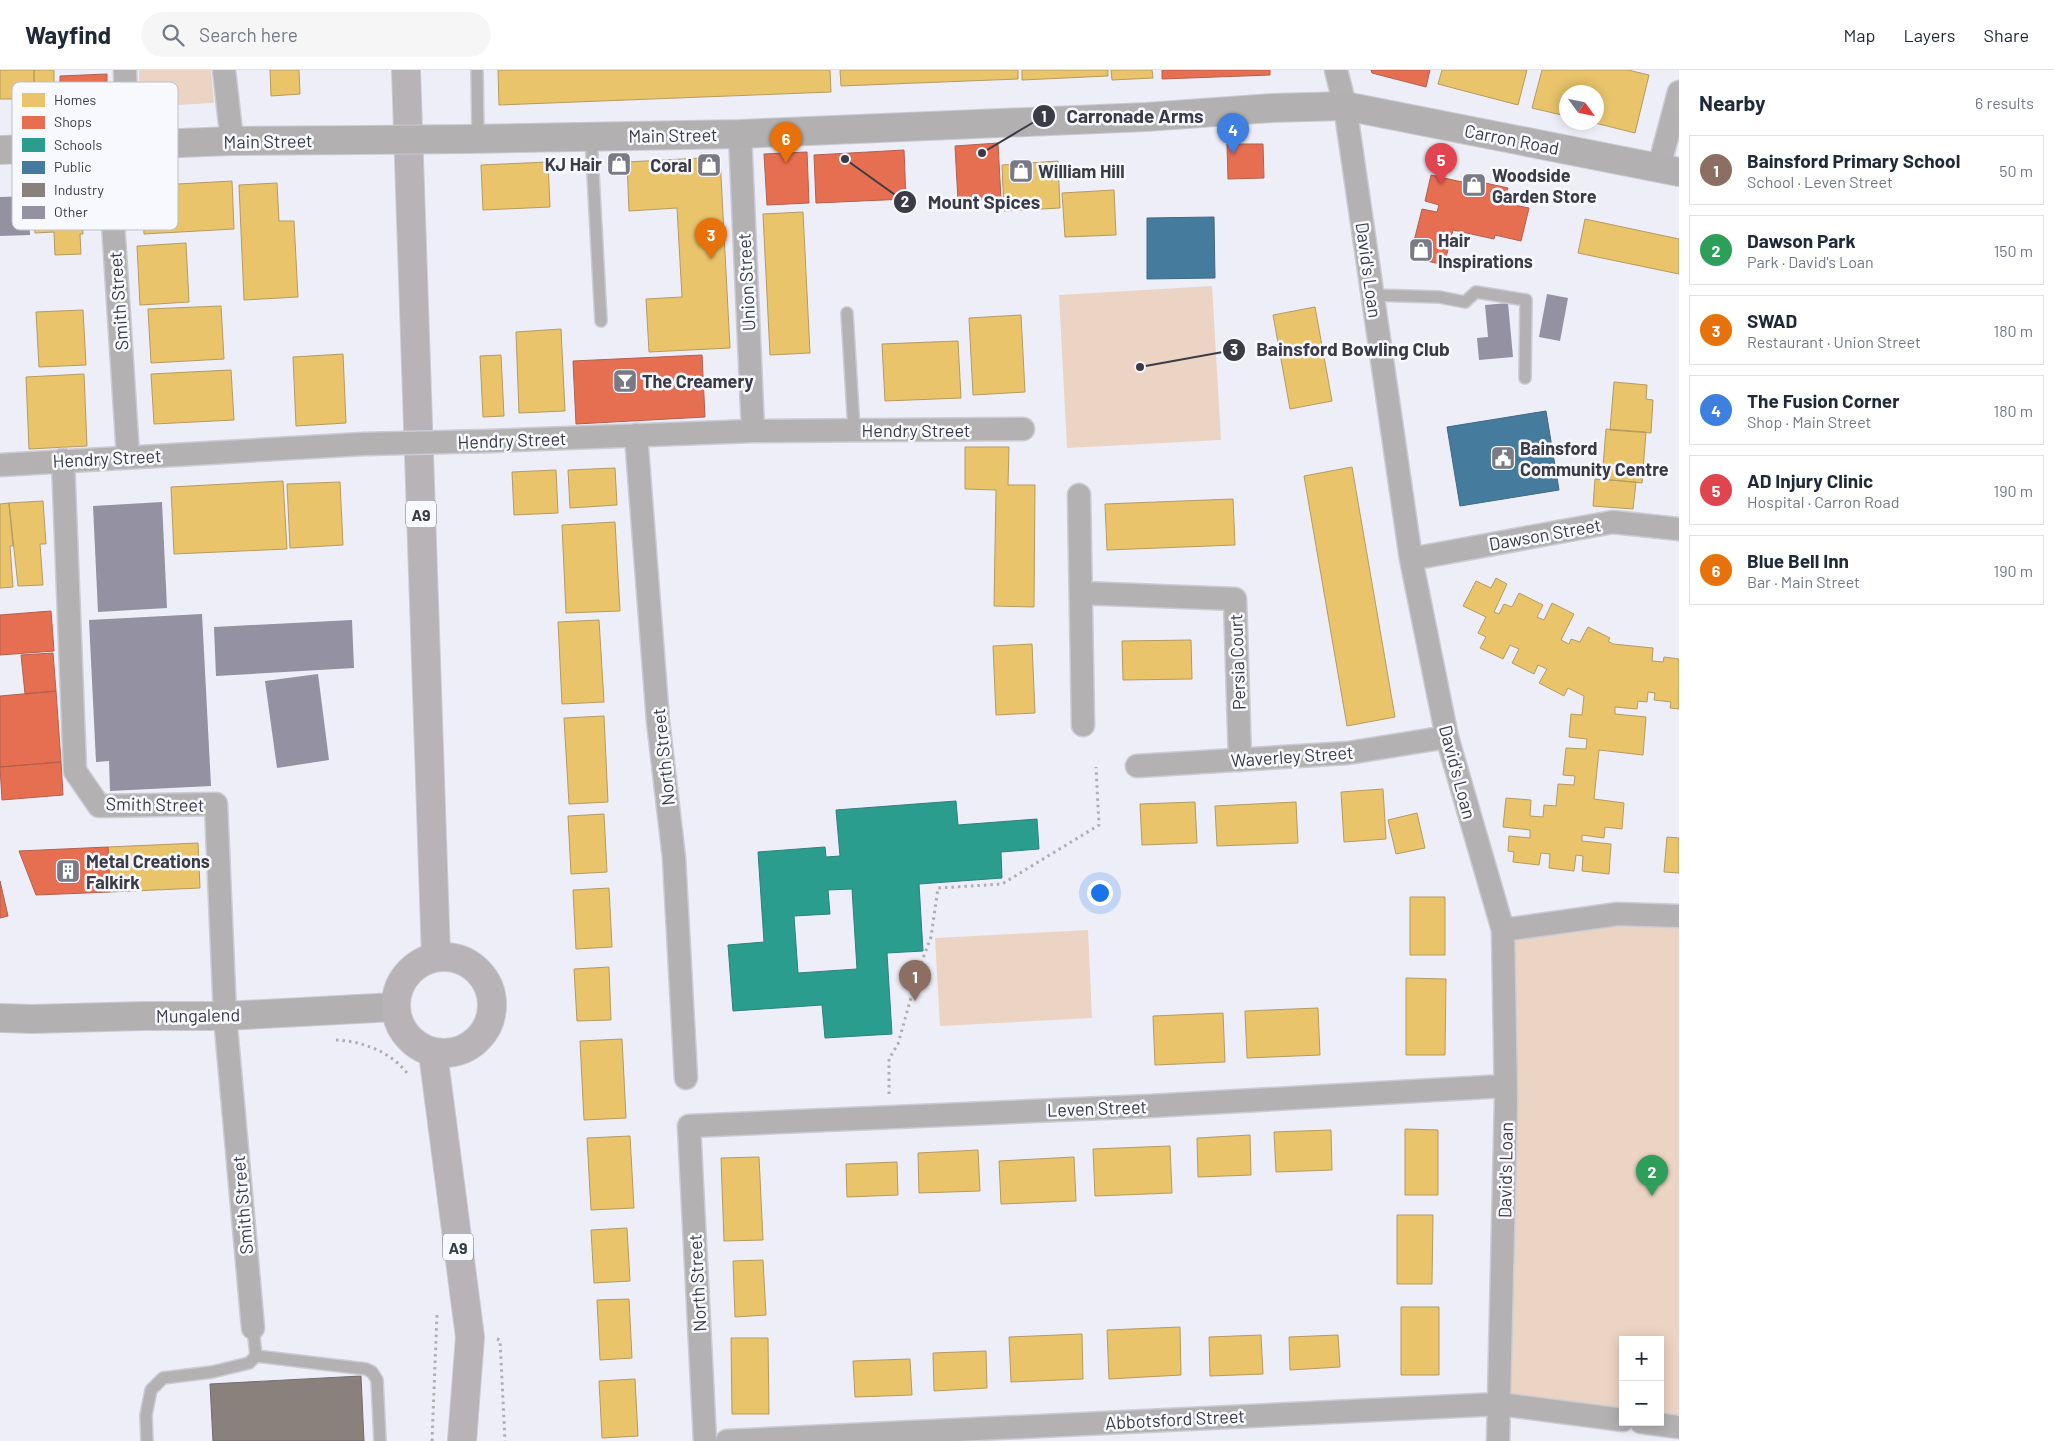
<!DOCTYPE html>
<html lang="en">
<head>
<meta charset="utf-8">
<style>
  :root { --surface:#fff; --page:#f6f6f7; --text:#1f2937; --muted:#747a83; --line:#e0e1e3; --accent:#0b8043 }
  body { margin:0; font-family:Barlow,sans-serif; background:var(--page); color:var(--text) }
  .controls { position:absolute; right:15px; bottom:15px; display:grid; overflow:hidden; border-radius:0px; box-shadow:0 2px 12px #0003 }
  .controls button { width:45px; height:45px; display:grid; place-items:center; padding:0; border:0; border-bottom:1px solid var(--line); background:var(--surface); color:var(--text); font:25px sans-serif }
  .compass { position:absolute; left:1559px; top:15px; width:45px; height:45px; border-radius:50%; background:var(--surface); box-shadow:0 2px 12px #0003; rotate:123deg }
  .you { position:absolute; left:1099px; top:822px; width:18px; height:18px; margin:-12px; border:4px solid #fff; border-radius:50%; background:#1a73e8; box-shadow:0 0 0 8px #1a73e833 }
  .badge { display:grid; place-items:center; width:32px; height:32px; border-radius:50%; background:var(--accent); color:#fff; font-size:16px; font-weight:700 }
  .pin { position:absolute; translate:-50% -41px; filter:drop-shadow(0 1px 2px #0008) }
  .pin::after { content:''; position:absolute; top:26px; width:18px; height:15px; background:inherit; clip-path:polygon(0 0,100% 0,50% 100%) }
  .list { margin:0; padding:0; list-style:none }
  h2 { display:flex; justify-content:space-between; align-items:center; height:65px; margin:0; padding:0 20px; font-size:21px }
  h2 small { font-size:16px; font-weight:400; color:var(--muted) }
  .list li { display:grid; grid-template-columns:32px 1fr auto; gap:15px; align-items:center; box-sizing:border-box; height:70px; margin:0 10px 10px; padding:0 10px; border:1px solid var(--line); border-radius:0px }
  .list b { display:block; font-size:19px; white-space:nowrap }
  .list p { margin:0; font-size:16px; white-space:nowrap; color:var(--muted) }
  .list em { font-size:16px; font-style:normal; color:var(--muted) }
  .icon { flex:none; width:28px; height:28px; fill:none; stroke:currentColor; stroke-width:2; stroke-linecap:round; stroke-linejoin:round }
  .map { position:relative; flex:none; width:1679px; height:1371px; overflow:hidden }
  header { display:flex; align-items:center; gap:30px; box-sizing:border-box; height:70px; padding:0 25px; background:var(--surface); border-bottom:1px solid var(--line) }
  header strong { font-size:24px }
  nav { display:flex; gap:28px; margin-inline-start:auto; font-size:18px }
  .search { width:350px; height:45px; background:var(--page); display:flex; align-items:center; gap:12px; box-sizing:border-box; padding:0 18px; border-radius:28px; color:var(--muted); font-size:19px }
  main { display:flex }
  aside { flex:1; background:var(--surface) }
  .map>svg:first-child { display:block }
  .green { fill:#ecd4c4 }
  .homes { fill:#e9c46a; stroke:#b59b60 }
  .shops { fill:#e76f51; stroke:#b35f4e }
  .schools { fill:#2a9d8f; stroke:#2f807a; fill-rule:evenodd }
  .public { fill:#457b9d; stroke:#426884 }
  .industry { fill:#8a817c; stroke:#726c6c }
  .building { fill:#9391a2 }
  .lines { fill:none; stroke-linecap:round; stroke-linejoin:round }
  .lane-casing { stroke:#cbcbd4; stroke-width:14 }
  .street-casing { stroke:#cbcbd4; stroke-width:25 }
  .secondary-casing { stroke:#cbcbd4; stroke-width:30 }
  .primary-casing { stroke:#cbcbd4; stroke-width:30 }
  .path { stroke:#b1aeb1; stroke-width:3; stroke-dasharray:2.5 4; stroke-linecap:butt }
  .lane { stroke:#b3b1b1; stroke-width:11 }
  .street { stroke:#b3b1b1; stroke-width:22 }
  .secondary { stroke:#b2b0b1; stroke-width:28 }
  .primary { stroke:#b7b3b6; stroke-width:28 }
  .street-bridge-casing { stroke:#cbcbd4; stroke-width:25; stroke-linecap:butt }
  .secondary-bridge-casing { stroke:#cbcbd4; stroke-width:30; stroke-linecap:butt }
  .street-bridge { stroke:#b3b1b1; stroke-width:22 }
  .secondary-bridge { stroke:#b2b0b1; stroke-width:28 }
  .labels { text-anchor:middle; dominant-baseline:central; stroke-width:5; stroke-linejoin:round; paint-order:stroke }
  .shield { fill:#f8f8ff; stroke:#74747f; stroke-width:1 }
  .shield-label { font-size:16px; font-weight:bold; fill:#3b3b48 }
  .street-label { font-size:18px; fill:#3b3b48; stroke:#f8f8ff }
  .poi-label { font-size:18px; font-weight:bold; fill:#3b3b48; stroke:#f8f8ff; text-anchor:start }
  .key { fill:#f8f8ff; stroke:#bfbfc8; stroke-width:1 }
  .key-label { font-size:14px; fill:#3b3b48 }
  .leader { fill:none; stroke:#3b3b48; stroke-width:2 }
  .callout-dot { fill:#3b3b48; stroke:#f8f8ff; stroke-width:2 }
  .mark-label { font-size:15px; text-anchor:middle; font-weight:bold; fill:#fff }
  .callout-label { font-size:19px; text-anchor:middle; font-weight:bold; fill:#3b3b48; stroke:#f8f8ff; stroke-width:5; stroke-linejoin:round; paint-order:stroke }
</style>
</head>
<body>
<header>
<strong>Wayfind</strong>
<div class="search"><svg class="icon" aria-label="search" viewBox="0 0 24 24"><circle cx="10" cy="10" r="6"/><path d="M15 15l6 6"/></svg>Search here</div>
<nav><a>Map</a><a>Layers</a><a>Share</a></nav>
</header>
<main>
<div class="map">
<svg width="1679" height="1371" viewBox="0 0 1679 1371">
  <rect width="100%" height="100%" fill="#eeeef8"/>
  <path class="green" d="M139 0H211L214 33 139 37Z
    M1212 216 1221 370 1067 378 1059 225Z
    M1679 846V1357L1660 1352V1270H1623V1350L1500 1334 1503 860Z
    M1088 860 1092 948 940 956 935 868Z"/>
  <path class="homes" d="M0 0H34V29H0Z
    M34 0H54V29H34Z
    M270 0H299L300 24 271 26Z
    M498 0H830L831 22 499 35Z
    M840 0H1018V9L841 16Z
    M1022 0H1108V6L1022 10Z
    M1111 0H1152L1153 8 1112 10Z
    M1442 0H1527L1518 35 1438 14Z
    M1542 0H1628L1649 5 1635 63 1591 52H1596V22H1566V46L1532 38Z
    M720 87 730 278 649 282 646 229 682 227 677 138 629 141 627 92Z
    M1058 91 1060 138 1004 141 1002 95Z
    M548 92 550 137 483 140 481 95Z
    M232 111 234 159 144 164 142 116Z
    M277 113 279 151H294L298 227 244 230 239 115Z
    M80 118 83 164H80L81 184 55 185 54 162 35 163 33 121Z
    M1114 120 1116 165 1065 167 1062 123Z
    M803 142 810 283 770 285 763 144Z
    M1585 149 1679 169V204L1578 183Z
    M186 173 189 232 140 235 137 176Z
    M221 236 224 289 151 293 148 239Z
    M1315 237 1332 331 1290 339 1273 245Z
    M83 240 86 295 39 297 36 242Z
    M1021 245 1025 322 973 325 969 248Z
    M561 259 565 341 519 343 516 262Z
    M958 271 961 328 885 331 882 274Z
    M343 284 346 353 296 356 293 287Z
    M501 285 504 346 483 347 480 286Z
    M231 300 234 350 154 354 151 304Z
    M84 304 87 376 29 379 26 307Z
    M1614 312 1647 315 1646 329 1653 330 1651 363 1610 360Z
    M1606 359 1646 362 1642 413 1602 409Z
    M965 377H1009L1008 415H1035L1034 537 994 536 996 420 965 419Z
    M1352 397 1395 647 1347 656 1304 406Z
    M615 398 617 435 570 438 568 400Z
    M556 400 558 443 514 445 512 402Z
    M1595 409 1636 412 1633 439 1593 436Z
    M283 411 287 479 174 484 171 417Z
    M340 412 343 475 290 478 287 414Z
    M1233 429 1235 475 1107 480 1105 434Z
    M43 431 46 474H40L43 515 18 516 9 433Z
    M9 433 13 476H10L13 517 0 518V434Z
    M615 452 620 541 566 543 562 455Z
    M1496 508 1507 514 1494 542 1499 544 1504 534 1512 537 1519 523 1543 535 1537 547 1544 550 1552 533 1574 544 1561 570 1569 574 1571 569 1580 572 1588 557 1610 568 1608 571 1613 574 1653 578 1652 591 1663 592 1664 587 1679 589V639L1670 638 1671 632 1654 630 1655 623 1648 622 1647 632 1638 631 1637 639 1615 637V644L1646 647 1643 685 1599 680 1594 729 1624 733 1622 759 1605 757 1604 768 1582 765V771L1611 774 1609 804 1582 801 1583 786 1576 785 1574 801 1549 798 1550 784 1541 783 1539 795 1513 792 1514 782 1508 781 1509 766 1530 768V760L1503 757 1506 728 1531 730 1530 746 1543 747 1544 735 1556 736 1558 714 1574 715 1575 706 1563 705 1566 678 1586 679 1587 669 1569 667 1571 644 1582 645 1584 626 1568 618 1564 626 1539 613 1547 599 1538 595 1534 604 1512 593 1519 579 1510 575 1503 589 1480 578 1486 567 1478 563 1486 547 1463 536 1476 511 1491 518Z
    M599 550 604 632 562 634 558 552Z
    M1191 570 1192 609 1123 610 1122 571Z
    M1032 574 1035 643 996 645 993 576Z
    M604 646 608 732 569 734 564 648Z
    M1383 719 1386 769 1344 772 1341 722Z
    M1195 732 1197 773 1142 775 1140 734Z
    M1296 732 1298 773 1217 776 1215 736Z
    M1417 743 1425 778 1396 784 1388 750Z
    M604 744 607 802 571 804 568 746Z
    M1667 767 1679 768V803L1664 802Z
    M198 773 200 818 110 822 108 777Z
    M609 818 612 877 576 879 573 820Z
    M1410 827H1445V885H1410Z
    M609 897 611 950 577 951 574 899Z
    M1406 908 1446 909 1445 985H1406Z
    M1318 938 1320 985 1247 988 1245 941Z
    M1223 943 1225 992 1155 995 1153 946Z
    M622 969 626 1048 584 1050 580 971Z
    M1405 1059 1438 1060V1125H1405Z
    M1331 1060 1332 1100 1276 1102 1274 1062Z
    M1250 1065 1251 1105 1198 1107 1197 1068Z
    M630 1066 634 1138 591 1140 587 1068Z
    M1170 1076 1172 1123 1095 1126 1093 1079Z
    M978 1080 980 1121 919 1123 918 1083Z
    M759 1087 763 1170 724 1171 721 1088Z
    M1074 1087 1076 1131 1001 1134 999 1091Z
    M897 1092 898 1125 847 1127 846 1094Z
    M1397 1145H1433L1432 1214H1397Z
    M627 1158 630 1211 594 1213 591 1160Z
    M763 1190 766 1245 735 1247 733 1191Z
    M629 1229 632 1288 600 1290 597 1230Z
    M1401 1237H1439V1305H1401Z
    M1180 1257 1181 1305 1109 1309 1107 1260Z
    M1082 1264 1083 1309 1011 1312 1009 1267Z
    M1261 1265 1263 1304 1210 1306 1209 1267Z
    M1338 1265 1340 1297 1290 1300 1289 1267Z
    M731 1268H768L769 1344H732Z
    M986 1281 987 1318 934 1321 933 1283Z
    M910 1289 912 1325 855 1327 853 1291Z
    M635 1309 638 1366 602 1368 599 1311Z"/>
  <path class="shops" d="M1162 0H1270V5L1162 9Z
    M1371 0H1430L1426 17 1372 3Z
    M107 4V34L101 41 60 43V6Z
    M998 73 1001 129 958 131 955 76Z
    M1227 74H1263L1264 108 1228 109Z
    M904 80 906 129 816 133 814 85Z
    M807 82 809 133 767 135 764 84Z
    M1431 105 1462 112 1463 108 1508 118 1504 133 1529 138 1521 171 1495 165 1494 169 1453 160 1444 195 1410 187 1422 139 1437 142 1439 135 1425 131Z
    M702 285 705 347 576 354 573 291Z
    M51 541 54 581 0 585V545Z
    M53 583 56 621 25 624 21 585Z
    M56 621 61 692 0 697V626Z
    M61 692 63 725 2 730 0 697Z
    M108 777 110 822 36 825 19 781Z
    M0 811 8 846 0 848Z"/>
  <path class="schools" d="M956 731 958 755 1037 749 1039 779 1001 782 1002 808 919 814 923 881 887 883 892 964 825 968 822 935 733 941 728 875 764 872 758 782 825 777 826 787 840 786 836 740ZM852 819 857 899 798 903 794 846 830 844 828 820Z"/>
  <path class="public" d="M1214 147 1215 208 1147 209V148Z
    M1546 341 1559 420 1460 436 1447 357Z"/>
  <path class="industry" d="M361 1306 364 1371H213L210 1314Z"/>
  <path class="building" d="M28 126 30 165 0 166V127Z
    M1547 224 1568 228 1560 271 1539 267Z
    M1508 233 1513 287 1479 290 1477 268 1488 267 1485 235Z
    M162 432 167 538 98 542 93 436Z
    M202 544 211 716 110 721 109 691 96 692 89 550Z
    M352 550 354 598 216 606 214 557Z
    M318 604 329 690 277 698 265 611Z"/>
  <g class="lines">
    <defs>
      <path id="lane" d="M477 0 478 68
        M591 66 601 251
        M1372 225 1439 227 1465 232 1476 222 1526 230 1525 308
        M847 243 854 360
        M253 1258 256 1286
        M147 1371 146 1345 151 1320 163 1308 212 1302 249 1293 256 1286 366 1299 372 1302 377 1310 380 1371"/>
      <path id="street" d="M125 0 127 75
        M224 0 232 71
        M1336 0 1345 36 1411 489 1447 667 1503 860 1506 1030 1498 1371
        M740 64 753 361
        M108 75 128 386
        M1659 97 1679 22
        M636 365 658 651 674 788 686 1008
        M490 371 753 361 1023 359
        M63 390 75 701 99 736 216 734 225 946 253 1258
        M0 395 363 374
        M1079 425 1083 655
        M1411 489 1613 452 1679 459
        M1081 523 1235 529 1240 690
        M1137 696 1348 683 1447 667
        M1503 860 1618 844 1679 846
        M1641 1352 1679 1357
        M705 1371 689 1056 1150 1036 1505 1016
        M727 1371 1500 1334 1623 1350"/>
      <path id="secondary" d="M466 69 740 64 1146 47 1272 38 1345 36 1679 102
        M0 80 232 71 362 70
        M0 948 32 949 144 946H225L395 937"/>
      <path id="primary" d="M406 0 436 887
        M396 935a48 48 0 1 1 96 0a48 48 0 1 1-96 0Z
        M433 983 470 1267 462 1371"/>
    </defs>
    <use href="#lane" class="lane-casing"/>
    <use href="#street" class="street-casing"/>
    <use href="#secondary" class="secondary-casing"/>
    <use href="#primary" class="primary-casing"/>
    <path class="path" d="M336 970C362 971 391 982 407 1003
      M889 1024V989L898 974 919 899 931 867 938 818 1002 814 1099 755 1096 697
      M497 1269 500 1270 505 1371
      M432 1371 437 1244"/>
    <use href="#lane" class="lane"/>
    <use href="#street" class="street"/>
    <use href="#secondary" class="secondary"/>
    <use href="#primary" class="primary"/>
    <defs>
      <path id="street-bridge" d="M363 374 490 371"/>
      <path id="secondary-bridge" d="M362 70 466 69"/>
    </defs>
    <use href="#street-bridge" class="street-bridge-casing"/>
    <use href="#secondary-bridge" class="secondary-bridge-casing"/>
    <use href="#street-bridge" class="street-bridge"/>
    <use href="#secondary-bridge" class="secondary-bridge"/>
  </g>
  <defs>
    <symbol id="shop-square" viewBox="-11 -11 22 22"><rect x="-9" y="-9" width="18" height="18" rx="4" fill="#7a7a86" stroke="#f8f8ff"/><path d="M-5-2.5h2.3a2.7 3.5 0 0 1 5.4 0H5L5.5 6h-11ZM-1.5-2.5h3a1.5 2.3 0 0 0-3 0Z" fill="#fff"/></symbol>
    <symbol id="bar-square" viewBox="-11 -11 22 22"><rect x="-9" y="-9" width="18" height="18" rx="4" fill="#7a7a86" stroke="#f8f8ff"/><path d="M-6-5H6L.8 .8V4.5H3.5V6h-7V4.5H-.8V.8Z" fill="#fff"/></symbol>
    <symbol id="civic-square" viewBox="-11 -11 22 22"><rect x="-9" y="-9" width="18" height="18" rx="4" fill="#7a7a86" stroke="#f8f8ff"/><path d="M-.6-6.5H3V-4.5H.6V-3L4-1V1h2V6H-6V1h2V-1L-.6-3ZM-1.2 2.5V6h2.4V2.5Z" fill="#fff"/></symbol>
    <symbol id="building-square" viewBox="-11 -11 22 22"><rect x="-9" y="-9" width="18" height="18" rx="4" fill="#7a7a86" stroke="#f8f8ff"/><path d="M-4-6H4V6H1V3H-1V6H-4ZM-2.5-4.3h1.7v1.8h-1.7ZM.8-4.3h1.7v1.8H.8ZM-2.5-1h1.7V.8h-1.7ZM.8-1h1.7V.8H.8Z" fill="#fff"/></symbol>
  </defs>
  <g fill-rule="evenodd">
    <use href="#shop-square" x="605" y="80" width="28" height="28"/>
    <use href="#shop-square" x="695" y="81" width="28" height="28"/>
    <use href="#shop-square" x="1007" y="87" width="28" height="28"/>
    <use href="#shop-square" x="1460" y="101" width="28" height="28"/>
    <use href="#shop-square" x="1407" y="166" width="28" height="28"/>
    <use href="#bar-square" x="611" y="297" width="28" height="28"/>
    <use href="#civic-square" x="1489" y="374" width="28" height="28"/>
    <use href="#building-square" x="54" y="787" width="28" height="28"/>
  </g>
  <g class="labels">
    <g class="shield">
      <rect x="406" y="430.5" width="30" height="27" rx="4"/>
      <rect x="443" y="1163.5" width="30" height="27" rx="4"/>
    </g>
    <g class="shield-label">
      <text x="421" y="444">A9</text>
      <text x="458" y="1177">A9</text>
    </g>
    <g class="street-label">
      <text transform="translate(673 65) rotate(-1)">Main Street</text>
      <text transform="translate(1512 69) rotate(11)">Carron Road</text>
      <text transform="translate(268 71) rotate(-1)">Main Street</text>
      <text transform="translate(1369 200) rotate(82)">David's Loan</text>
      <text transform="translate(746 212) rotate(-93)">Union Street</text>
      <text transform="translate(118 231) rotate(-94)">Smith Street</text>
      <text x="916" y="360">Hendry Street</text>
      <text transform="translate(512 370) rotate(-2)">Hendry Street</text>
      <text transform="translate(107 388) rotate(-3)">Hendry Street</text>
      <text transform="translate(1545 464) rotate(-10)">Dawson Street</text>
      <text transform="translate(1237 592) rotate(-92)">Persia Court</text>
      <text transform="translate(1292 686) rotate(-4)">Waverley Street</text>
      <text transform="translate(663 687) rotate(-96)">North Street</text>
      <text transform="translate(1458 702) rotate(75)">David's Loan</text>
      <text transform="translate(155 734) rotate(1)">Smith Street</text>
      <text transform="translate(198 945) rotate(-1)">Mungalend</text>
      <text transform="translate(1097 1038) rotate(-2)">Leven Street</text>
      <text transform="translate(1505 1100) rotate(-89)">David's Loan</text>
      <text transform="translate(242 1135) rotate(-95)">Smith Street</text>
      <text transform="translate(697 1213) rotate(-93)">North Street</text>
      <text transform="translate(1175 1349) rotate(-3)">Abbotsford Street</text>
    </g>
    <g class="poi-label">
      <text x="602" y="94" text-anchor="end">KJ Hair</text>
      <text x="692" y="95" text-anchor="end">Coral</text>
      <text x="1038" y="101">William Hill</text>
      <text x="1492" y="105">Woodside<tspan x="1492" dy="21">Garden Store</tspan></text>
      <text x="1438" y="170">Hair<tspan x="1438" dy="21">Inspirations</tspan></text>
      <text x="642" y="311">The Creamery</text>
      <text x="1520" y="378">Bainsford<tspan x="1520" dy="21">Community Centre</tspan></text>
      <text x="86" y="791">Metal Creations<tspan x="86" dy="21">Falkirk</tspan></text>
    </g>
  </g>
  <rect x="12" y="12" width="166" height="148" rx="8" class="key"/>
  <rect x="22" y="23" width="23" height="14" fill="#e9c46a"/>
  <rect x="22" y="46" width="23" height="13" fill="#e76f51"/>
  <rect x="22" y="68" width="23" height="14" fill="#2a9d8f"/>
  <rect x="22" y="91" width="23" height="13" fill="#457b9d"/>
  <rect x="22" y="113" width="23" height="14" fill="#8a817c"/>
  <rect x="22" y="136" width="23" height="13" fill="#9391a2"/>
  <g class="key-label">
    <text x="54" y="35">Homes</text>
    <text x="54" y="57">Shops</text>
    <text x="54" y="80">Schools</text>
    <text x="54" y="102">Public</text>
    <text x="54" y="125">Industry</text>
    <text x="54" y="147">Other</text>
  </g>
  <path class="leader" d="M982 83L1044 46M845 89L905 132M1140 297L1234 280"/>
  <g class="callout-dot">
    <circle cx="982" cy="83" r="5"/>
    <circle cx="845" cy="89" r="5"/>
    <circle cx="1140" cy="297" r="5"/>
    <circle cx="1044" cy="46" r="12"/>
    <circle cx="905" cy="132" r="12"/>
    <circle cx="1234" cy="280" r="12"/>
  </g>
  <g class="mark-label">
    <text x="1044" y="52">1</text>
    <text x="905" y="137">2</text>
    <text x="1234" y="285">3</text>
  </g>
  <g class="callout-label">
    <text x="1135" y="53">Carronade Arms</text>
    <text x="984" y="139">Mount Spices</text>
    <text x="1353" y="286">Bainsford Bowling Club</text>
  </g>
</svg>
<div class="controls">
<button>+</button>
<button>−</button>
</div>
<svg class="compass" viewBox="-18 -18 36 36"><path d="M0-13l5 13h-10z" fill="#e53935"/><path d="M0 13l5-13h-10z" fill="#747a83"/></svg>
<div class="you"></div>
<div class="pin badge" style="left:915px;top:931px;background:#8d6e63">1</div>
<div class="pin badge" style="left:1652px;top:1126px;background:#2e9e5b">2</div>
<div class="pin badge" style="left:711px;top:189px;background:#e8710a">3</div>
<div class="pin badge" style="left:1233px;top:84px;background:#3f7fe0">4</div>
<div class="pin badge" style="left:1441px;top:114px;background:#e0444e">5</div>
<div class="pin badge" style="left:786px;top:93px;background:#e8710a">6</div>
</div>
<aside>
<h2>Nearby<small>6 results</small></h2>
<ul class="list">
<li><span class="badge" style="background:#8d6e63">1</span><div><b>Bainsford Primary School</b><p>School · Leven Street</p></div><em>50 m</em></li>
<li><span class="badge" style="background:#2e9e5b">2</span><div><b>Dawson Park</b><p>Park · David's Loan</p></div><em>150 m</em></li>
<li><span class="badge" style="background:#e8710a">3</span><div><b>SWAD</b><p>Restaurant · Union Street</p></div><em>180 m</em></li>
<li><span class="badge" style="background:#3f7fe0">4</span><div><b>The Fusion Corner</b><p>Shop · Main Street</p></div><em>180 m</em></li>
<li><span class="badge" style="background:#e0444e">5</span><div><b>AD Injury Clinic</b><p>Hospital · Carron Road</p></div><em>190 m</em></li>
<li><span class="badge" style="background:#e8710a">6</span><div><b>Blue Bell Inn</b><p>Bar · Main Street</p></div><em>190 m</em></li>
</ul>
</aside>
</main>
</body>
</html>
